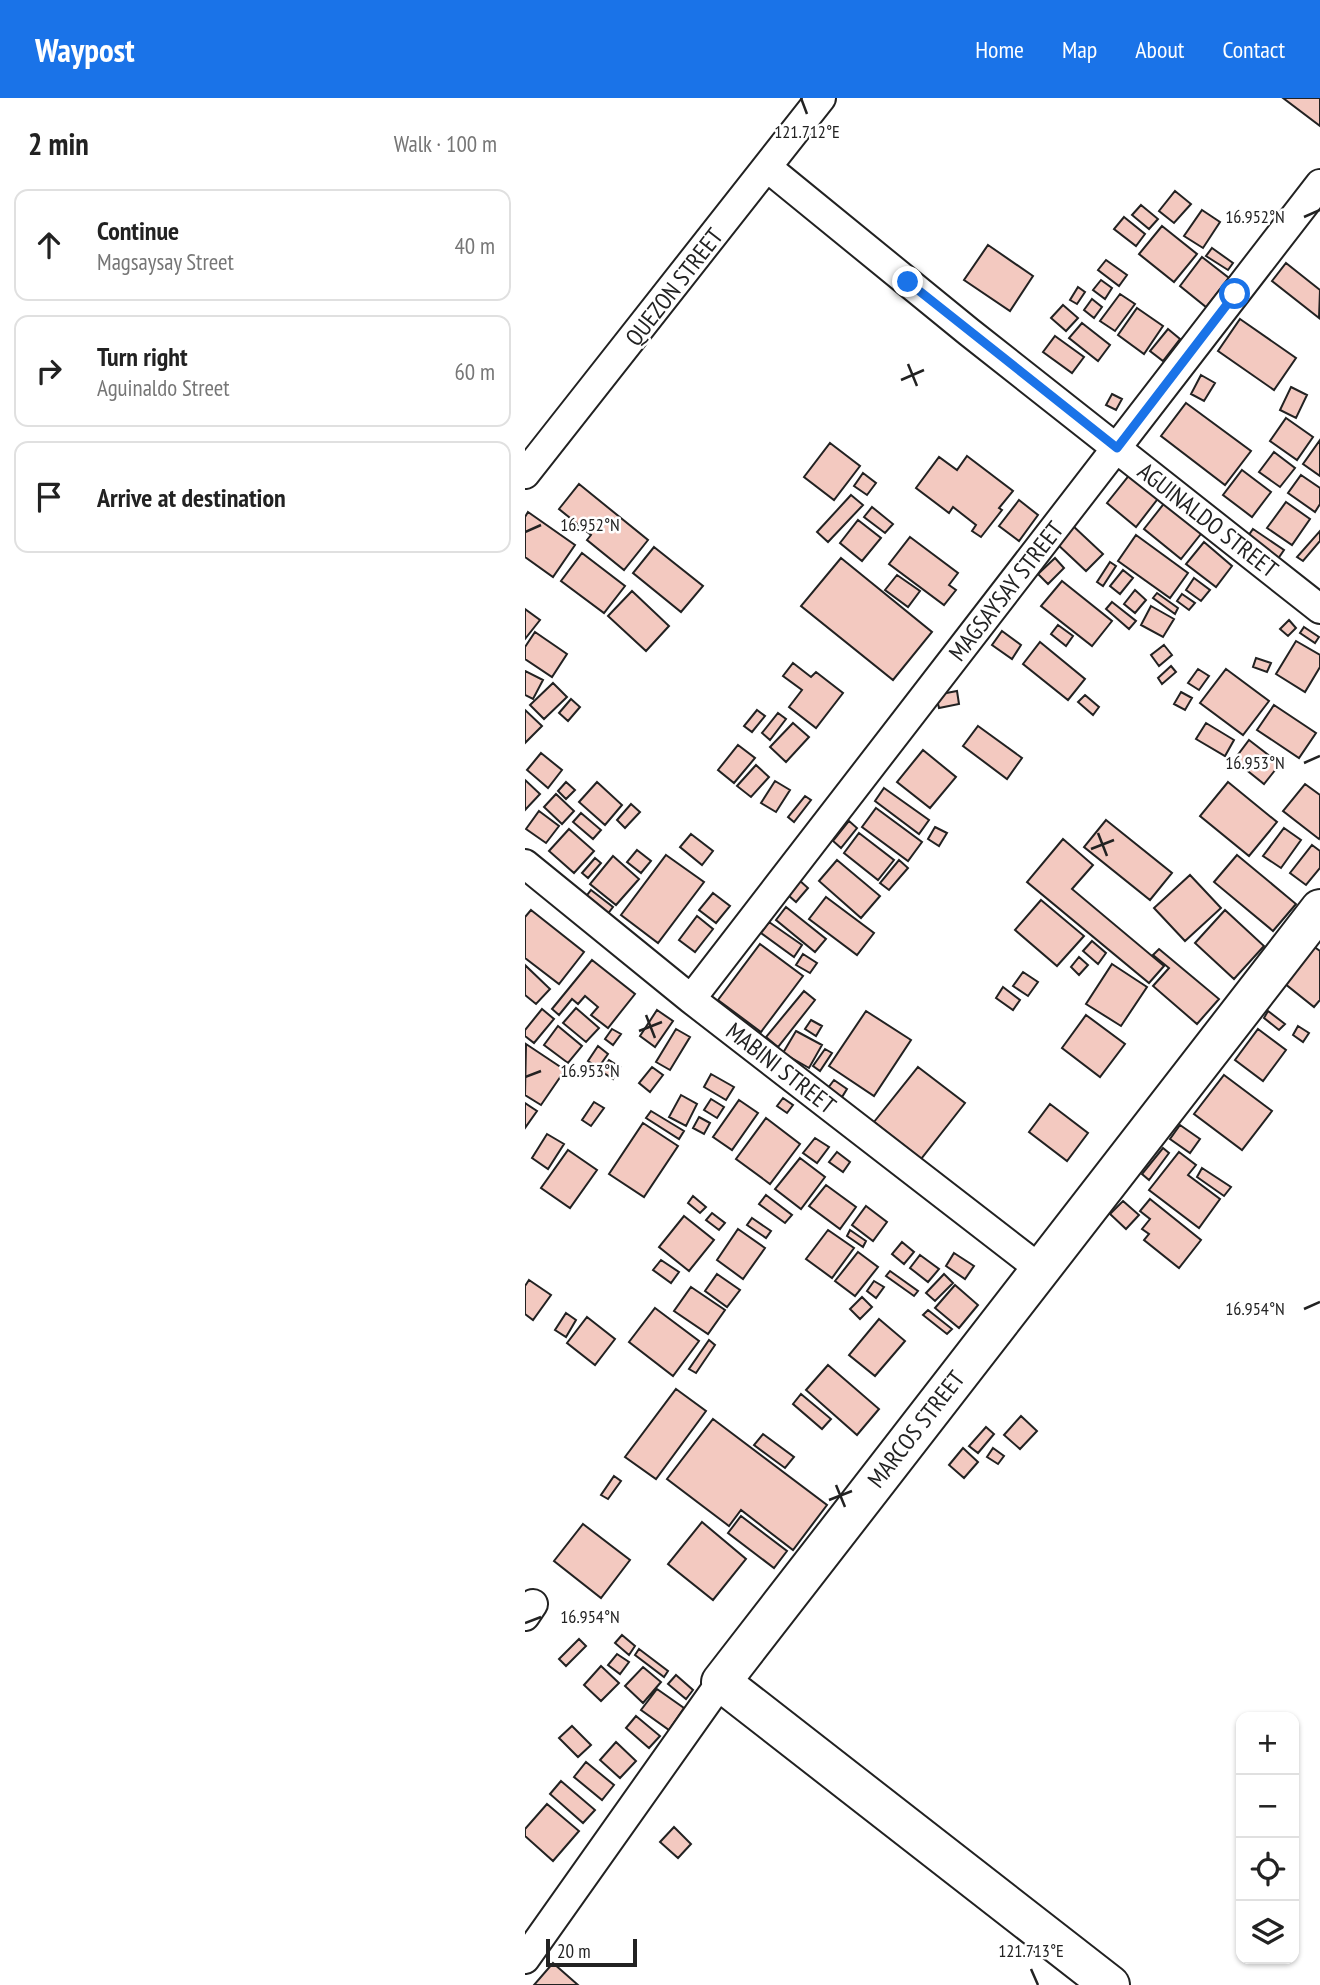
<!DOCTYPE html>
<html lang="en">
<head>
<meta charset="utf-8">
<style>
  :root { --surface:#fff; --page:#f6f6f6; --text:#222; --muted:#767676; --line:#e0e0e0; --accent:#1a73e8 }
  body { margin:0; font-family:"PT Sans Narrow",sans-serif; background:var(--page); color:var(--text) }
  .controls { position:absolute; right:21px; bottom:21px; display:grid; overflow:hidden; border-radius:14px; box-shadow:0 2px 5px #0004 }
  .controls button { width:63px; height:63px; display:grid; place-items:center; padding:0; border:0; border-bottom:2px solid var(--line); background:var(--surface); color:var(--text); font:35px sans-serif }
  .scale { position:absolute; left:21px; bottom:18px; width:91px; box-sizing:border-box; padding-left:7px; border:4px solid #222; border-top:0; font-size:19px; line-height:24px; white-space:nowrap; color:#222; -webkit-text-stroke:5px #fff; paint-order:stroke }
  .stop { position:absolute; width:21px; height:21px; margin:-16px; border:5px solid #1a73e8; border-radius:50%; background:#fff }
  .stop.end { background:#1a73e8; border-color:#fff; box-shadow:0 2px 7px #0008 }
  .list { margin:0; padding:0; list-style:none }
  h2 { display:flex; justify-content:space-between; align-items:center; height:91px; margin:0; padding:0 28px; font-size:30px }
  h2 small { font-size:23px; font-weight:400; color:var(--muted) }
  .list li { display:grid; grid-template-columns:46px 1fr auto; gap:21px; align-items:center; box-sizing:border-box; height:112px; margin:0 14px 14px; padding:0 14px; border:2px solid var(--line); border-radius:14px }
  .list b { display:block; font-size:26px; white-space:nowrap }
  .list p { margin:0; font-size:23px; white-space:nowrap; color:var(--muted) }
  .list em { font-size:23px; font-style:normal; color:var(--muted) }
  .icon { flex:none; width:38px; height:38px; fill:none; stroke:currentColor; stroke-width:2; stroke-linecap:round; stroke-linejoin:round }
  .map { position:relative; flex:none; width:795px; height:1887px; overflow:hidden }
  header { display:flex; align-items:center; gap:42px; box-sizing:border-box; height:98px; padding:0 35px; background:var(--accent); color:#fff }
  header strong { font-size:33px }
  nav { display:flex; gap:38px; margin-inline-start:auto; font-size:24px }
  main { display:flex }
  aside { flex:1; background:var(--surface) }
  .map>svg:first-child { display:block }
  .building { fill:#f3c9c0; stroke:#222; stroke-width:2 }
  .lines { fill:none; stroke-linecap:round; stroke-linejoin:round }
  .street-casing { stroke:#222; stroke-width:32 }
  .secondary-casing { stroke:#222; stroke-width:42 }
  .street { stroke:#fff; stroke-width:28 }
  .secondary { stroke:#fff; stroke-width:38 }
  .route { stroke:#1a73e8; stroke-width:9 }
  .ticks { fill:none; stroke:#222; stroke-width:2.5 }
  .labels { text-anchor:middle; dominant-baseline:central; stroke-width:5; stroke-linejoin:round; paint-order:stroke }
  .street-label { font-size:24px; fill:#222; stroke:#fff }
  .ticks-label { font-size:18px; text-anchor:middle; fill:#222; stroke:#fff; stroke-width:5; stroke-linejoin:round; paint-order:stroke }
</style>
</head>
<body>
<header>
<strong>Waypost</strong>
<nav><a>Home</a><a>Map</a><a>About</a><a>Contact</a></nav>
</header>
<main>
<aside>
<h2>2 min<small>Walk · 100 m</small></h2>
<ul class="list">
<li><svg class="icon" aria-label="ahead" viewBox="0 0 24 24"><path d="M12 20V5M6 11l6-6 6 6"/></svg><div><b>Continue</b><p>Magsaysay Street</p></div><em>40 m</em></li>
<li><svg class="icon" aria-label="right" viewBox="0 0 24 24"><path d="M7 20v-9h11M14 6l5 5-5 5"/></svg><div><b>Turn right</b><p>Aguinaldo Street</p></div><em>60 m</em></li>
<li><svg class="icon" aria-label="arrive" viewBox="0 0 24 24"><path d="M6 21V4h12l-3 4 3 4H6"/></svg><div><b>Arrive at destination</b></div></li>
</ul>
</aside>
<div class="map">
<svg width="795" height="1887" viewBox="0 0 795 1887">
  <rect width="100%" height="100%" fill="#fff"/>
  <path class="building" d="M758 0H795V28Z
    M650 93 666 106 649 125 634 113Z
    M616 107 633 121 624 131 607 117Z
    M677 112 695 124 678 150 659 138Z
    M599 119 620 136 611 148 589 131Z
    M637 128 672 156 649 184 614 156Z
    M463 147 508 178 485 213 439 182Z
    M687 150 708 165 703 172 681 158Z
    M677 159 704 180 681 209 655 188Z
    M581 162 602 177 594 188 573 172Z
    M761 165 795 192 794 220 747 183Z
    M576 182 587 190 580 201 568 192Z
    M553 189 560 194 552 206 545 202Z
    M595 196 610 206 590 233 575 223Z
    M567 201 577 209 569 220 559 212Z
    M538 207 553 220 541 233 526 220Z
    M612 210 638 228 619 256 593 237Z
    M715 221 771 260 749 292 693 253Z
    M557 225 585 247 573 263 544 240Z
    M643 231 655 241 638 263 625 253Z
    M530 238 559 259 547 275 518 254Z
    M676 277 690 285 679 303 666 296Z
    M766 289 782 297 771 320 755 312Z
    M587 296 597 301 591 312 581 307Z
    M661 305 726 353 700 387 636 338Z
    M761 320 788 339 772 362 745 343Z
    M795 342V378L778 366Z
    M305 345 335 368 309 402 279 379Z
    M749 354 770 370 755 389 734 374Z
    M442 358 488 393 474 410 477 412 456 439 447 433 451 427 428 409 424 415 391 390 414 359 432 372Z
    M717 372 746 394 727 419 698 397Z
    M338 375 351 385 342 397 329 388Z
    M606 375 635 398 611 429 582 405Z
    M776 377 795 390V406L790 414 763 395Z
    M54 386 123 442 99 472 62 442 66 437 34 411Z
    M326 397 338 407 303 444 292 434Z
    M494 402 513 417 494 443 474 428Z
    M641 403 679 432 656 461 619 431Z
    M761 404 785 421 767 447 742 430Z
    M347 409 368 426 360 435 339 419Z
    M3 414 50 447 28 479 0 459V419Z
    M333 422 356 440 337 463 315 445Z
    M547 427 578 456 561 473 530 444Z
    M728 431 759 452 750 465 719 444Z
    M795 433V443L778 463 772 459Z
    M611 437 663 475 645 500 593 463Z
    M385 439 433 475 424 487 431 492 419 507 364 466Z
    M679 444 707 468 691 489 661 466Z
    M129 449 178 488 156 514 108 475Z
    M57 455 100 488 79 515 36 483Z
    M316 460 407 534 368 582 276 508Z
    M530 460 539 470 523 486 513 476Z
    M585 464 591 468 578 488 572 484Z
    M598 472 608 480 595 496 585 488Z
    M372 477 395 493 383 509 360 492Z
    M669 480 685 492 676 503 661 492Z
    M537 483 587 523 567 548 516 508Z
    M610 492 621 502 610 515 599 506Z
    M107 493 144 528 121 553 83 518Z
    M632 495 653 510 650 516 628 500Z
    M657 496 670 505 664 512 652 503Z
    M587 504 611 523 604 531 581 511Z
    M626 508 649 521 638 539 616 527Z
    M0 511 15 522 0 541Z
    M764 522 771 530 763 538 755 531Z
    M533 527 548 538 541 548 526 536Z
    M779 529 794 539 790 545 775 535Z
    M477 533 496 547 487 561 467 547Z
    M10 534 42 556 27 579 0 561V549Z
    M771 543 795 557V569L780 594 751 576Z
    M515 544 560 581 543 602 498 566Z
    M639 547 647 557 634 568 626 557Z
    M731 560 746 565 742 574 728 569Z
    M268 565 286 579 291 574 318 595 291 630 264 609 277 592 258 578Z
    M646 568 651 574 637 586 633 580Z
    M673 571 684 578 674 592 663 585Z
    M701 571 744 603 718 637 675 605Z
    M0 573 18 582 8 601 0 597Z
    M28 585 42 599 19 621 5 607Z
    M432 593 434 606 414 610 411 597Z
    M656 594 667 600 660 612 649 606Z
    M560 597 574 609 568 617 553 604Z
    M46 601 55 609 43 623 34 615Z
    M749 607 791 635 774 660 732 632Z
    M0 612 17 628 0 645Z
    M232 612 240 618 227 634 219 628Z
    M253 615 261 621 245 642 237 635Z
    M268 625 284 639 261 664 245 649Z
    M681 625 709 642 700 658 671 641Z
    M453 628 497 660 482 681 438 648Z
    M724 642 755 666 739 686 709 662Z
    M213 647 230 660 209 685 193 672Z
    M398 652 431 679 405 710 372 684Z
    M16 655 37 672 23 690 2 672Z
    M231 667 244 679 226 699 212 688Z
    M0 682 15 696 0 712Z
    M250 683 265 692 251 714 236 705Z
    M41 684 50 692 41 701 33 693Z
    M72 684 97 707 80 727 54 704Z
    M703 684 752 724 724 758 675 718Z
    M780 686 795 697V739L794 741 758 713Z
    M359 690 404 722 394 736 350 703Z
    M31 696 49 713 37 726 19 709Z
    M280 698 286 702 269 724 263 719Z
    M106 706 115 714 100 730 92 722Z
    M351 710 397 744 383 763 337 729Z
    M14 713 34 728 21 745 1 731Z
    M56 715 76 732 68 741 48 724Z
    M581 722 647 775 625 802 559 749Z
    M324 723 332 730 316 750 308 743Z
    M410 729 422 735 414 748 403 741Z
    M759 730 776 742 756 770 738 758Z
    M44 731 69 753 49 775 24 753Z
    M334 735 369 762 353 782 319 755Z
    M166 736 188 753 177 767 155 749Z
    M538 741 568 767 547 791 639 868 624 885 502 784Z
    M787 747 795 753V770L781 787 765 775Z
    M112 752 126 763 116 775 102 764Z
    M141 757 179 784 133 845 96 817Z
    M712 757 771 806 748 833 689 784Z
    M88 758 114 781 91 807 65 786Z
    M70 760 76 765 63 780 57 775Z
    M312 762 355 798 336 820 294 783Z
    M374 762 383 770 364 792 355 785Z
    M665 777 696 810 660 843 629 810Z
    M274 782 283 790 271 804 263 797Z
    M66 792 88 809 78 822 56 805Z
    M188 795 205 808 191 825 174 812Z
    M301 799 349 835 332 857 284 821Z
    M516 802 559 838 532 868 490 832Z
    M261 809 301 841 290 854 251 822Z
    M6 812 59 854 34 886 0 860V819Z
    M700 812 739 848 709 881 670 845Z
    M172 818 188 831 170 854 154 842Z
    M244 824 277 847 269 859 236 835Z
    M567 843 581 855 573 866 558 853Z
    M235 846 278 878 236 934 193 902Z
    M788 848 795 853V902L789 909 759 885Z
    M634 851 694 901 672 926 628 888 644 870 628 857Z
    M278 856 292 865 285 875 271 867Z
    M554 859 563 867 554 877 546 869Z
    M67 862 110 896 83 930 66 917 73 909 60 898 53 906 47 901 34 917 27 911Z
    M587 866 622 889 596 928 561 906Z
    M0 867 25 891 11 906 0 897Z
    M498 874 513 884 503 898 488 888Z
    M478 889 495 902 488 912 471 900Z
    M279 893 290 902 253 949 241 939Z
    M51 910 74 930 61 944 38 925Z
    M17 911 29 921 9 945 0 938V932Z
    M132 912 148 923 130 949 115 938Z
    M341 913 386 942 349 998 304 968Z
    M743 913 760 926 754 932 739 920Z
    M561 917 600 946 575 979 537 950Z
    M286 922 297 928 291 938 280 931Z
    M33 928 57 948 43 965 19 947Z
    M773 928 784 935 778 944 768 937Z
    M87 931 96 936 88 947 80 941Z
    M151 931 165 939 145 972 131 964Z
    M733 931 761 952 738 983 710 962Z
    M271 933 297 947 284 970 258 955Z
    M1 946 40 972 16 1007 0 997Z
    M73 948 83 956 73 970 63 963Z
    M300 951 307 955 295 973 288 968Z
    M84 962 95 969 88 981 76 973Z
    M127 969 138 977 125 994 114 985Z
    M393 969 440 1005 396 1061 349 1024Z
    M186 976 209 989 201 1002 179 989Z
    M699 977 747 1013 717 1052 669 1016Z
    M309 982 322 991 317 999 303 990Z
    M156 997 172 1006 161 1028 144 1019Z
    M258 1000 268 1007 262 1015 252 1008Z
    M186 1001 199 1009 192 1020 179 1012Z
    M214 1002 233 1015 207 1052 188 1039Z
    M69 1004 79 1010 66 1028 57 1022Z
    M0 1005 12 1013 0 1030Z
    M525 1006 563 1035 542 1063 504 1034Z
    M126 1013 159 1033 154 1041 121 1020Z
    M174 1019 185 1025 179 1036 168 1030Z
    M241 1020 275 1046 245 1086 211 1061Z
    M118 1025 153 1048 119 1099 84 1076Z
    M655 1027 675 1041 665 1055 645 1041Z
    M22 1036 39 1046 23 1071 7 1060Z
    M290 1040 304 1049 292 1065 278 1055Z
    M638 1050 644 1055 624 1082 617 1076Z
    M43 1052 72 1072 45 1110 16 1090Z
    M312 1054 325 1064 318 1074 304 1064Z
    M654 1054 671 1067 663 1077 695 1101 674 1130 624 1092Z
    M275 1060 300 1079 276 1111 250 1091Z
    M677 1070 706 1089 699 1098 672 1079Z
    M301 1087 331 1109 315 1131 284 1108Z
    M241 1097 267 1117 260 1125 234 1106Z
    M168 1098 181 1109 175 1115 163 1105Z
    M625 1101 676 1142 654 1170 619 1142 624 1136 617 1131 625 1121 615 1113Z
    M598 1103 614 1117 601 1131 585 1116Z
    M341 1108 362 1124 348 1143 327 1127Z
    M187 1115 200 1125 194 1132 181 1122Z
    M159 1118 189 1142 164 1173 134 1149Z
    M227 1120 246 1133 241 1140 222 1127Z
    M213 1131 240 1150 218 1181 192 1162Z
    M303 1132 329 1150 307 1180 281 1161Z
    M325 1132 341 1143 338 1149 322 1138Z
    M377 1144 389 1154 379 1166 367 1156Z
    M333 1154 353 1169 330 1198 310 1183Z
    M429 1155 449 1168 440 1181 421 1168Z
    M395 1157 414 1171 403 1184 385 1170Z
    M136 1162 154 1174 146 1185 128 1172Z
    M365 1173 393 1193 389 1198 361 1178Z
    M192 1176 215 1192 202 1209 180 1193Z
    M419 1176 428 1185 410 1203 401 1195Z
    M4 1182 26 1197 8 1222 0 1216V1188Z
    M349 1183 359 1189 351 1200 342 1193Z
    M430 1187 453 1207 434 1230 410 1210Z
    M166 1189 200 1212 183 1236 149 1213Z
    M337 1199 347 1209 335 1221 325 1211Z
    M130 1210 174 1243 148 1278 104 1244Z
    M403 1212 427 1231 422 1236 398 1217Z
    M41 1215 51 1222 41 1239 30 1232Z
    M62 1219 90 1241 70 1267 42 1245Z
    M354 1221 380 1243 350 1278 324 1257Z
    M184 1242 190 1247 171 1275 164 1271Z
    M303 1267 354 1311 332 1337 281 1292Z
    M151 1291 181 1313 131 1381 100 1359Z
    M276 1296 306 1321 297 1331 268 1306Z
    M496 1318 512 1333 495 1351 479 1337Z
    M188 1321 302 1407 268 1452 216 1412 204 1428 142 1381Z
    M461 1329 469 1336 453 1355 444 1348Z
    M238 1336 269 1359 260 1370 229 1347Z
    M438 1350 453 1364 439 1380 424 1367Z
    M468 1350 479 1358 473 1366 462 1359Z
    M89 1378 96 1383 83 1401 76 1397Z
    M216 1418 262 1453 249 1470 203 1435Z
    M177 1424 221 1461 188 1502 143 1466Z
    M58 1426 105 1462 76 1500 29 1463Z
    M97 1537 110 1548 104 1557 90 1545Z
    M54 1541 61 1548 41 1568 34 1561Z
    M114 1551 143 1573 139 1579 110 1557Z
    M92 1556 104 1564 95 1576 83 1567Z
    M76 1568 94 1585 76 1603 59 1587Z
    M118 1569 136 1584 118 1605 100 1588Z
    M151 1577 168 1592 161 1601 143 1586Z
    M132 1591 159 1610 144 1632 116 1612Z
    M111 1618 135 1638 124 1650 101 1630Z
    M47 1628 66 1647 53 1659 34 1640Z
    M91 1644 111 1663 95 1680 75 1662Z
    M61 1664 89 1687 77 1702 49 1679Z
    M36 1683 70 1712 58 1725 25 1696Z
    M22 1706 54 1733 28 1763 0 1738V1731Z
    M149 1729 166 1746 153 1760 135 1744Z
    M28 1865 53 1887H9Z"/>
  <g class="lines">
    <defs>
      <path id="street" d="M243 70 444 234 795 511
        M0 376 296 0
        M0 766 166 901 515 1171
        M166 901 795 86
        M0 1518 8 1506
        M0 1861 196 1584"/>
      <path id="secondary" d="M585 1887 196 1584 795 811"/>
    </defs>
    <use href="#street" class="street-casing"/>
    <use href="#secondary" class="secondary-casing"/>
    <use href="#street" class="street"/>
    <use href="#secondary" class="secondary"/>
  </g>
  <g class="lines">
    <path class="route" d="M383 184 592 350 710 196"/>
  </g>
  <path class="ticks" d="M276 0 282 16M779 119 795 112M383 266 392 288M376 282 399 272M0 434 16 427M779 665 795 658M573 735 582 758M566 751 589 742M121 917 130 940M114 933 137 924M0 979 16 973M779 1211 795 1204M311 1387 320 1409M304 1402 327 1393M0 1525 16 1519M506 1871 513 1887"/>
  <g class="labels">
    <g class="street-label">
      <text transform="translate(149 189) rotate(-52)">QUEZON STREET</text>
      <text transform="translate(683 422) rotate(38)">AGUINALDO STREET</text>
      <text transform="translate(481 493) rotate(-52)">MAGSAYSAY STREET</text>
      <text transform="translate(256 970) rotate(38)">MABINI STREET</text>
      <text transform="translate(391 1331) rotate(-52)">MARCOS STREET</text>
    </g>
  </g>
  <g class="ticks-label">
    <text x="282" y="40">121.712°E</text>
    <text x="730" y="125">16.952°N</text>
    <text x="65" y="433">16.952°N</text>
    <text x="730" y="671">16.953°N</text>
    <text x="65" y="979">16.953°N</text>
    <text x="730" y="1217">16.954°N</text>
    <text x="65" y="1525">16.954°N</text>
    <text x="506" y="1859">121.713°E</text>
  </g>
</svg>
<div class="controls">
<button>+</button>
<button>−</button>
<button><svg class="icon" aria-label="locate" viewBox="0 0 24 24"><circle cx="12" cy="12" r="6"/><path d="M12 2v4M12 18v4M2 12h4M18 12h4"/></svg></button>
<button><svg class="icon" aria-label="layers" viewBox="0 0 24 24"><path d="M12 4l9 5-9 5-9-5zM3 14l9 5 9-5"/></svg></button>
</div>
<div class="scale">20 m</div>
<div class="stop" style="left:710px;top:196px"></div>
<div class="stop end" style="left:383px;top:184px"></div>
</div>
</main>
</body>
</html>
